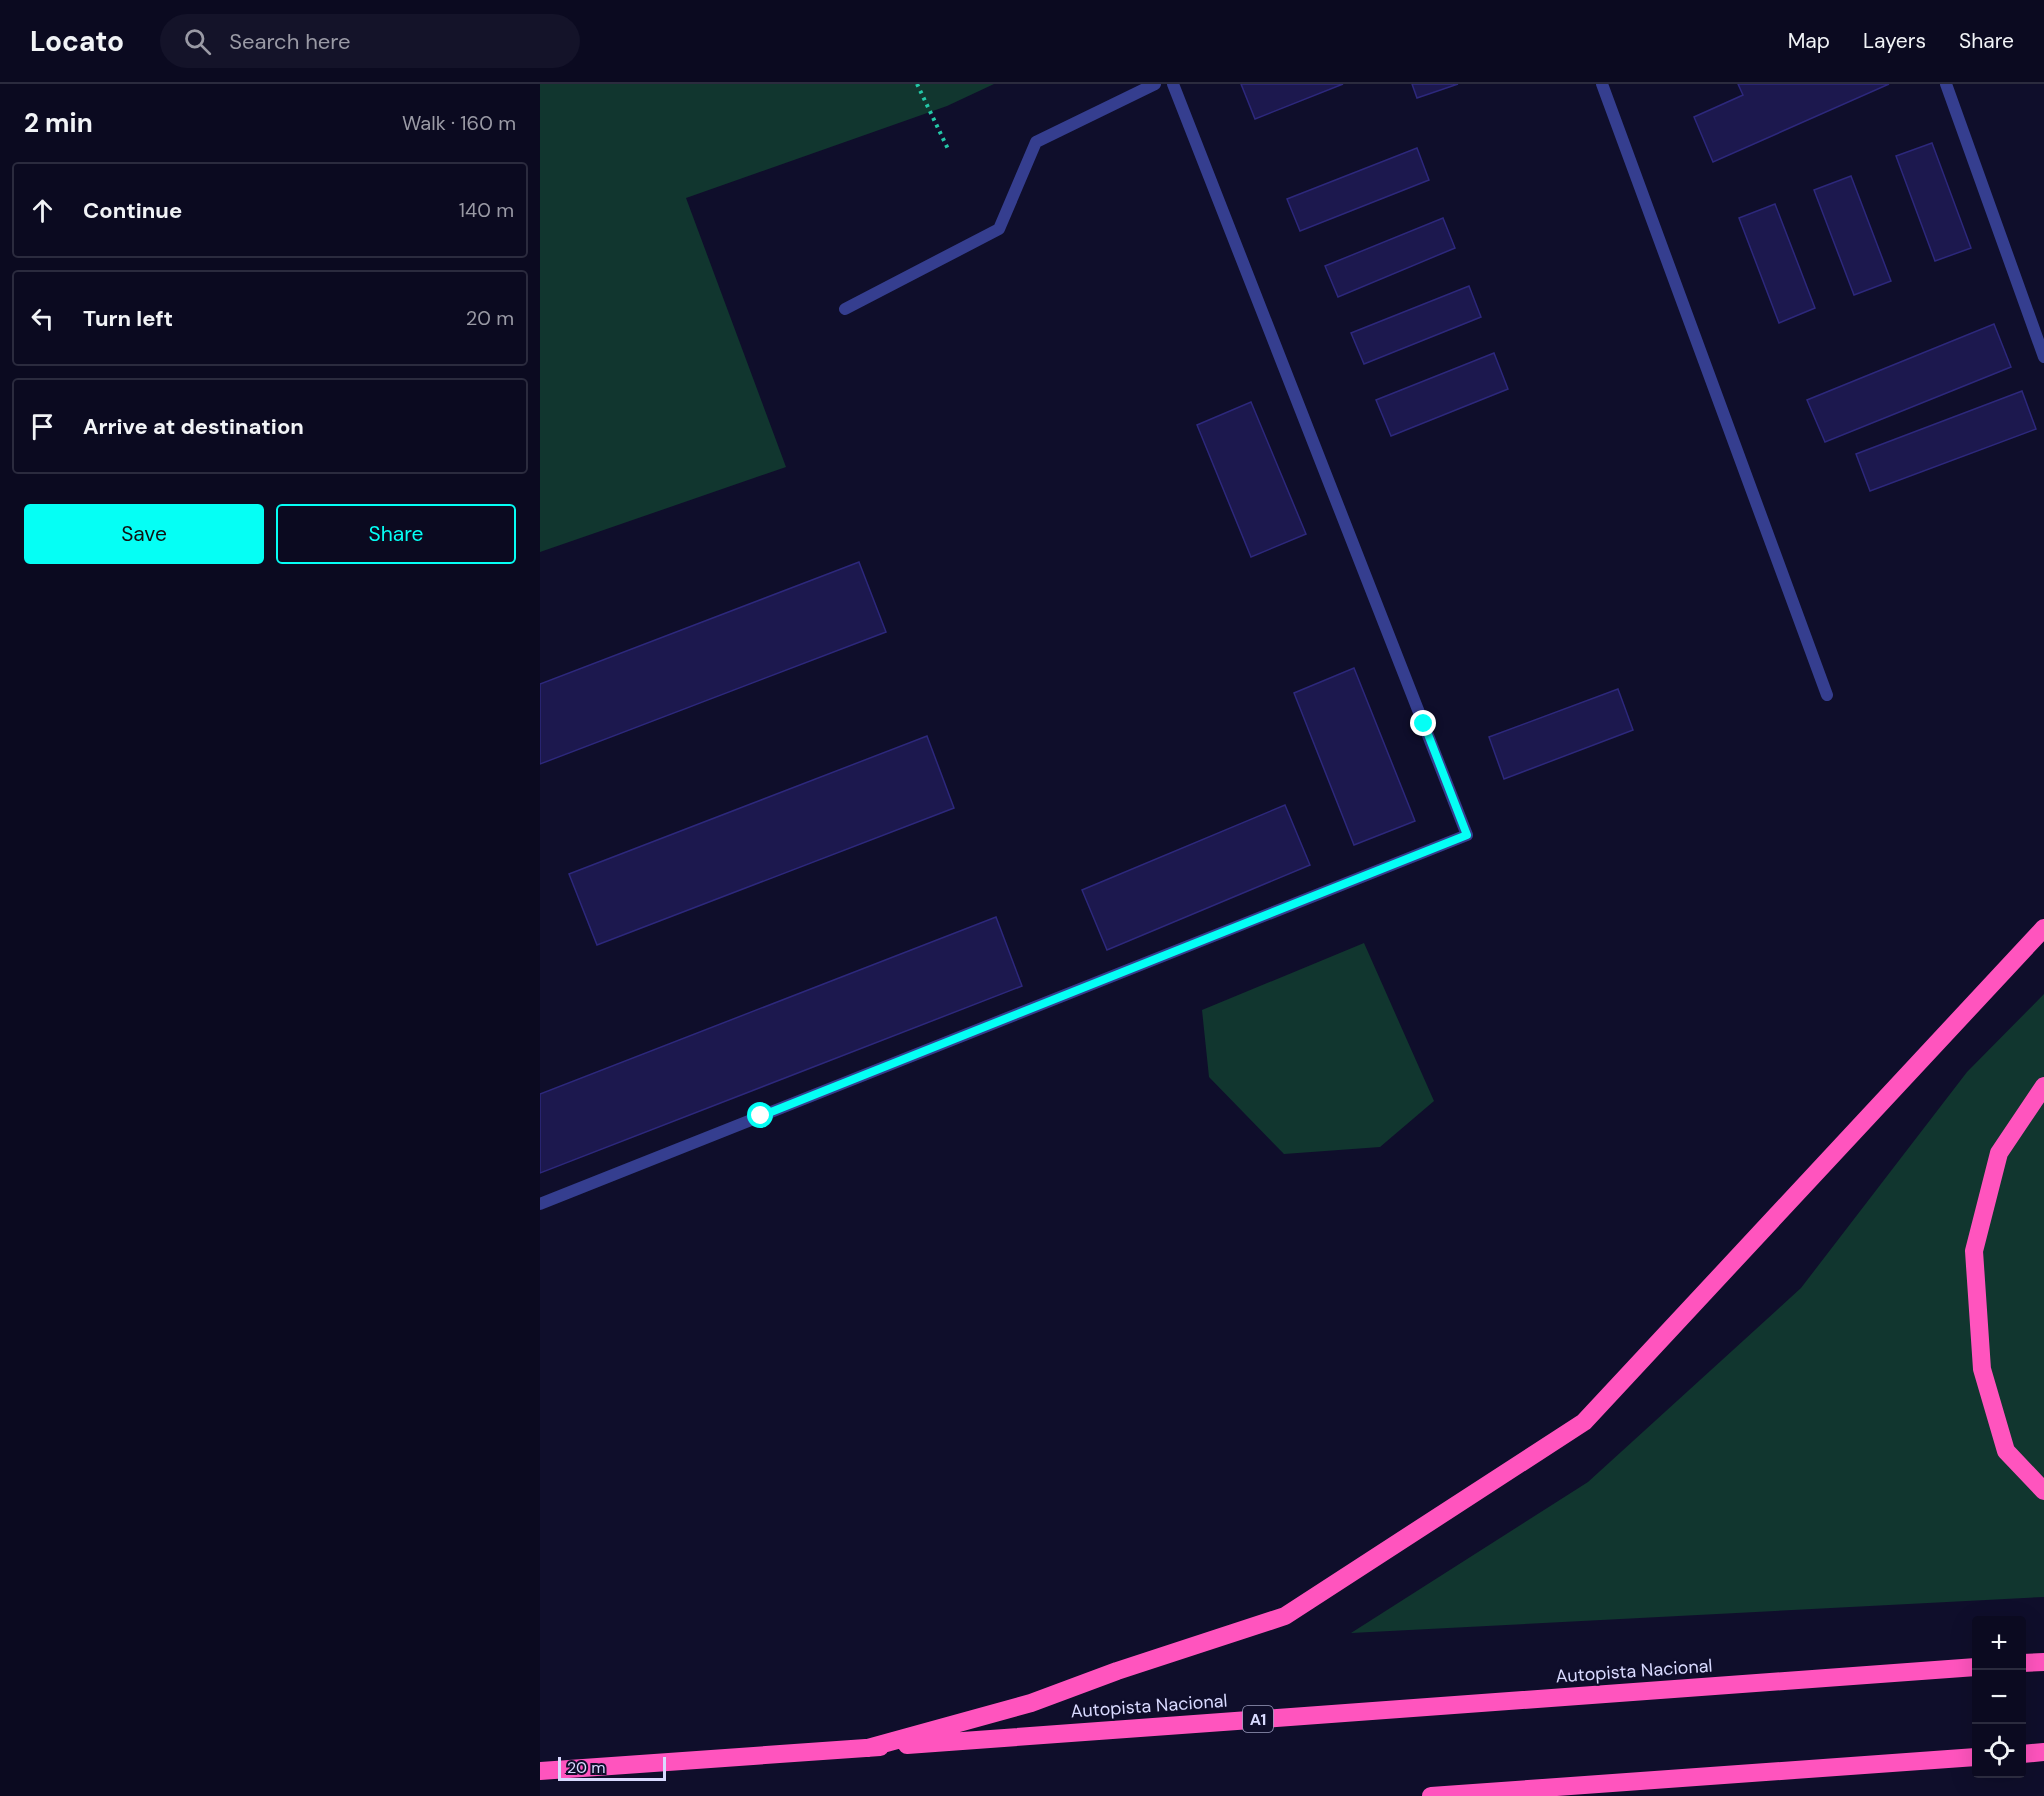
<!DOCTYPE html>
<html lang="en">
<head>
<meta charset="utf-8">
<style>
  :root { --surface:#0b0a20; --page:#141329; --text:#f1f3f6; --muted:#9a9aa5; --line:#2b2b3e; --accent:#05fff5 }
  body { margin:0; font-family:"DM Sans",sans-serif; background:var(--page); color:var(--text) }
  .controls { position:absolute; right:18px; bottom:18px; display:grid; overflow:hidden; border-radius:6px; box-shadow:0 6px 24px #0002 }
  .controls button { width:54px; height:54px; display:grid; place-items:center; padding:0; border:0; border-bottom:2px solid var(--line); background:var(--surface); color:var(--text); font:30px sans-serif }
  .scale { position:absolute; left:18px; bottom:15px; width:108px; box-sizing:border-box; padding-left:6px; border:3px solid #d9daff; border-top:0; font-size:16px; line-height:21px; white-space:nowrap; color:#d9daff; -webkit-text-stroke:4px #0f0e2b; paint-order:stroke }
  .stop { position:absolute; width:18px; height:18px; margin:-14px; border:4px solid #05fff5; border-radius:50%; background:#fff }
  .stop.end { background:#05fff5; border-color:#fff; box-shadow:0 2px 6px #0008 }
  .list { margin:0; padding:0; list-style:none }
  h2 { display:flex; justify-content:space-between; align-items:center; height:78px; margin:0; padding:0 24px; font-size:26px }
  h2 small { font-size:20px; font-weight:400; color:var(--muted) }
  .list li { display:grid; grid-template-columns:39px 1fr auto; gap:18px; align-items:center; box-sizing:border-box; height:96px; margin:0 12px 12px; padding:0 12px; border:2px solid var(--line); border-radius:6px }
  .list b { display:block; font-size:22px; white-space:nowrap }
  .list em { font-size:20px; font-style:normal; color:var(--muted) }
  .actions { display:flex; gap:12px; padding:18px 24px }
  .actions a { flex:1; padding:14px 0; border:2px solid var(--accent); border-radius:6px; text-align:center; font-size:21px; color:var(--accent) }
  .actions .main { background:var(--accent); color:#111 }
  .icon { flex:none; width:33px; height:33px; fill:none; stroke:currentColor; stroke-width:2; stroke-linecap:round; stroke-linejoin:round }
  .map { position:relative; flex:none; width:1504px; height:1712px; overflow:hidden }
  header { display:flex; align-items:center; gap:36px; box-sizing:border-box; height:84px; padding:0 30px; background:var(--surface); border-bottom:2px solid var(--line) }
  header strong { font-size:28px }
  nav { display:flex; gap:33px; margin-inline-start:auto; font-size:21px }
  .search { width:420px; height:54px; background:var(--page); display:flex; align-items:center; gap:15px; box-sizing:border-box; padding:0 21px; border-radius:33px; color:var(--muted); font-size:22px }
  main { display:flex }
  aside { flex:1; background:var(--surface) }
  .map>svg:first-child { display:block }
  .green { fill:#11362f }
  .building { fill:#1c184e; stroke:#2d287c; stroke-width:1.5 }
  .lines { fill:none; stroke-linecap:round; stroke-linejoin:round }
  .path { stroke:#24c7a7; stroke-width:4; stroke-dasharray:3 4.5; stroke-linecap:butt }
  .lane { stroke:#353e8f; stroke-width:12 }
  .highway { stroke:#ff54be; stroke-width:18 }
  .route { stroke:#05fff5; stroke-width:8 }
  .labels { text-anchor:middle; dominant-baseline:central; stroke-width:4.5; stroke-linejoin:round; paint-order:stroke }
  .shield { fill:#0f0e2b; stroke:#9c9dbf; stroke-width:1.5 }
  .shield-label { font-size:16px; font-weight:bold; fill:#d9daff }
  .street-label { font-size:18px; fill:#d9daff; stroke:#0f0e2b }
</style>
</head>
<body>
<header>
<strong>Locato</strong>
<div class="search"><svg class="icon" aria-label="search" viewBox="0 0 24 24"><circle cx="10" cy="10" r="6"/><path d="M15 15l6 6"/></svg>Search here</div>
<nav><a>Map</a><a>Layers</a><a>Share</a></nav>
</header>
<main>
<aside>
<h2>2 min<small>Walk · 160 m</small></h2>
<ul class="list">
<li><svg class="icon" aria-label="ahead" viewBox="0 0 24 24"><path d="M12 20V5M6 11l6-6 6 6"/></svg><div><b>Continue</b></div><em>140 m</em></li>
<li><svg class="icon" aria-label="left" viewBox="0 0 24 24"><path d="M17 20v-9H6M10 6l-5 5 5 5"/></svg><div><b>Turn left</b></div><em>20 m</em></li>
<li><svg class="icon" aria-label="arrive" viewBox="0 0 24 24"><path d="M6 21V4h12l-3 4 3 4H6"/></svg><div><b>Arrive at destination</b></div></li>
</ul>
<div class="actions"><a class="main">Save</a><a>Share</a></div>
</aside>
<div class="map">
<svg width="1504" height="1712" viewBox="0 0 1504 1712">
  <rect width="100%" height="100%" fill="#0f0e2b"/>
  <path class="green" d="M0 0H454L407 22 146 114 246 383 0 468Z
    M824 859 894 1017 840 1063 744 1070 669 993 662 926Z
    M1504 910V1513L811 1549 1048 1398 1261 1204 1427 988Z"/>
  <path class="building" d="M701 0H803L715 35Z
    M872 0H918L877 14Z
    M1198 0H1349L1173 78 1154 33 1203 11Z
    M1392 59 1431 164 1395 177 1356 72Z
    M877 64 889 96 760 147 747 115Z
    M1311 92 1351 197 1314 211 1274 106Z
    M1235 120 1275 224 1239 239 1199 134Z
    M903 134 915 164 798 213 785 182Z
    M929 202 941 233 824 280 811 249Z
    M1454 240 1471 283 1285 358 1267 316Z
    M954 269 968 305 851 352 836 316Z
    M1482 307 1496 345 1330 407 1316 370Z
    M711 318 766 450 711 473 657 341Z
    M319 478 346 548 0 680V600Z
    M814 584 875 737 814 761 754 609Z
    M1078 605 1093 646 964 695 949 653Z
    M387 652 414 724 57 861 29 790Z
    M745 721 770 781 567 866 542 806Z
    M456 833 482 902 0 1089V1010Z"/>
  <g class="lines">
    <path class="path" d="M377 0 408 65"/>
    <path class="lane" d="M1062 0 1287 611
      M1406 0 1504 273
      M305 225 459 145 496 58 615 0
      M0 1120 927 751 633 0"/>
    <path class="highway" d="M1504 1002 1459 1069 1434 1167 1442 1285 1466 1367 1504 1407
      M1482 1579 1504 1578
      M367 1661 1436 1583
      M328 1664 491 1619 577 1587 745 1532 1044 1338 1504 844
      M1482 1670 1504 1668
      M0 1687 340 1663
      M891 1712 1436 1673"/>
  </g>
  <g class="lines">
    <path class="route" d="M221 1032 927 751 884 640"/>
  </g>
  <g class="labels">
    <rect class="shield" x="703" y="1622" width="30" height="26" rx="4.5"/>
    <g class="shield-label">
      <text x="718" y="1635">A1</text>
    </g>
    <g class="street-label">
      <text transform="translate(1094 1587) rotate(-4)">Autopista Nacional</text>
      <text transform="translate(609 1622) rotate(-4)">Autopista Nacional</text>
    </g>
  </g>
</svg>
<div class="controls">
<button>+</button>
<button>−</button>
<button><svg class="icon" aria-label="locate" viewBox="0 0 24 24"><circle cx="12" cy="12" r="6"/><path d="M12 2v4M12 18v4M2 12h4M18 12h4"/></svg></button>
</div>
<div class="scale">20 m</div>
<div class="stop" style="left:221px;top:1032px"></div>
<div class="stop end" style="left:884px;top:640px"></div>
</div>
</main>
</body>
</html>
